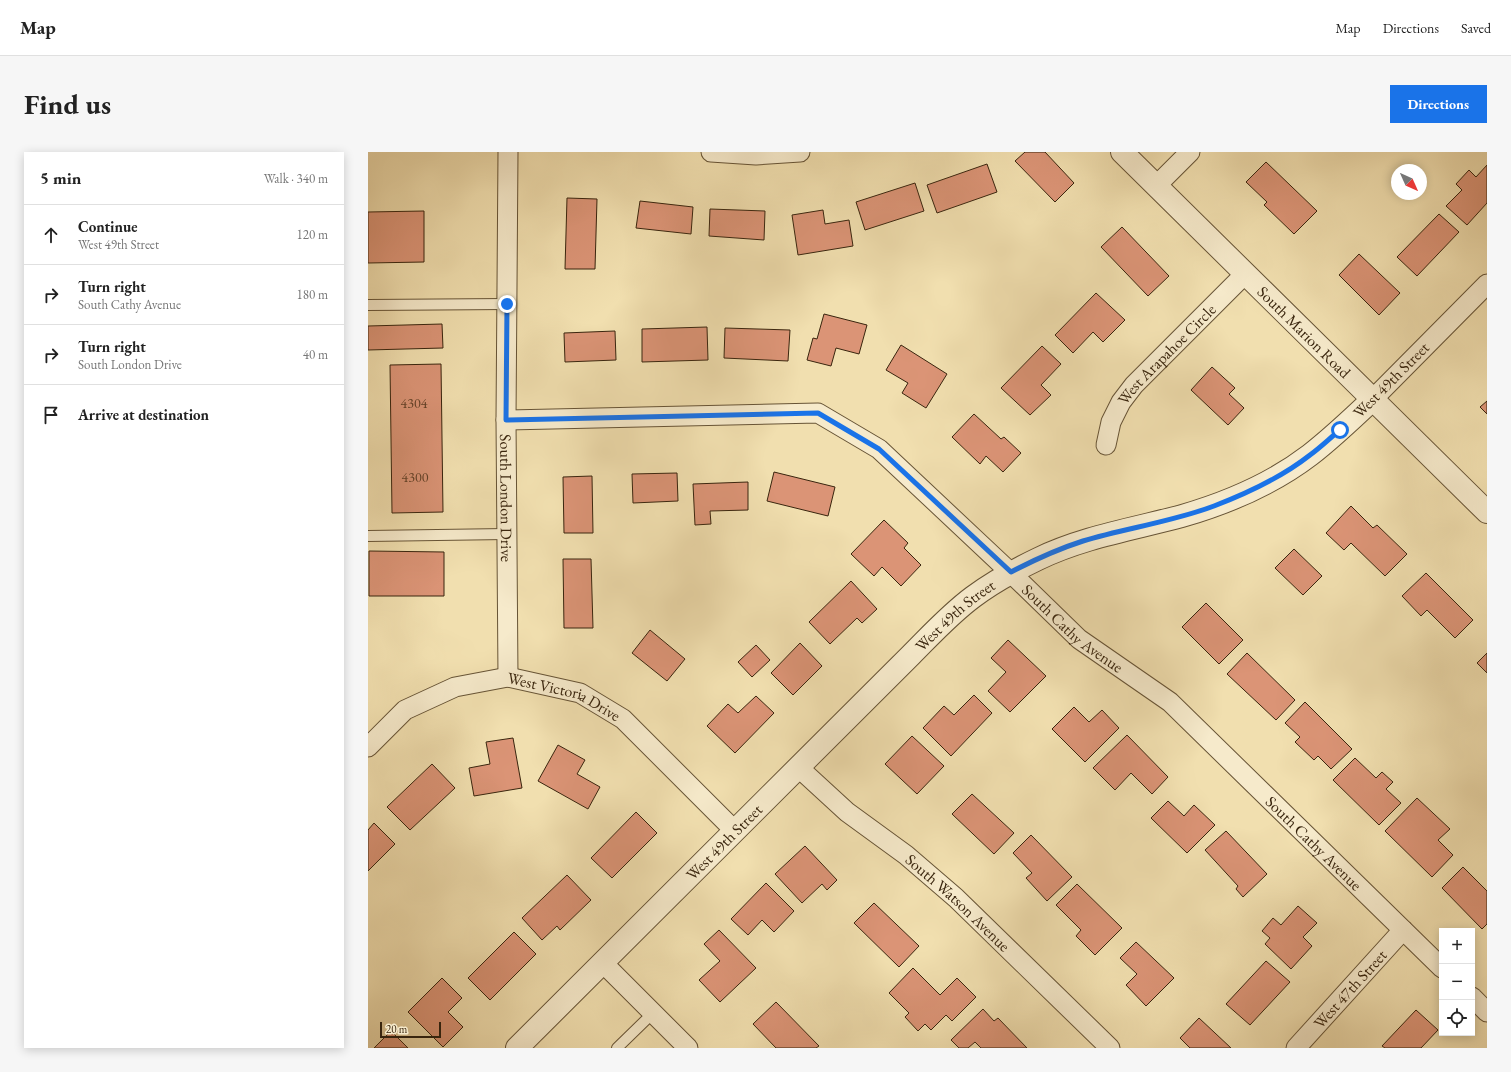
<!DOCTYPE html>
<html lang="en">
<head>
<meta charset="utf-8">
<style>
  :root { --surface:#fff; --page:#f6f6f6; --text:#222; --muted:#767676; --line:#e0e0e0; --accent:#1a73e8 }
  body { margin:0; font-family:"EB Garamond",serif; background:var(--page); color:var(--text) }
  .controls { position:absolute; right:12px; bottom:12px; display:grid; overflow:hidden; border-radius:0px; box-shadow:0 2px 10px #0003 }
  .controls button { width:36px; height:36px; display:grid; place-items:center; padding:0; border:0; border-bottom:1px solid var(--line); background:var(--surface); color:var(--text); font:20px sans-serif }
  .compass { position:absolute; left:1023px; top:12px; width:36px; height:36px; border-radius:50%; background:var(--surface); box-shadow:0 2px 10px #0003; rotate:135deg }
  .scale { position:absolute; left:12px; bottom:10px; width:61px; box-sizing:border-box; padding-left:4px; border:2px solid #39250e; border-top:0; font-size:11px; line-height:14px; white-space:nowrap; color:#39250e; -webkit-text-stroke:3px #f6eacb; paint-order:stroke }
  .stop { position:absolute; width:12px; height:12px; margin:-9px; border:3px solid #1a73e8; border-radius:50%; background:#fff }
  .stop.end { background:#1a73e8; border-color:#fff; box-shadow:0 1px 4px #0008 }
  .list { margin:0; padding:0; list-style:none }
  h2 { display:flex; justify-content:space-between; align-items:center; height:52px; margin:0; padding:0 16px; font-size:17px }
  h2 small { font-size:13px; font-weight:400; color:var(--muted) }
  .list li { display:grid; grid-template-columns:26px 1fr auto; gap:12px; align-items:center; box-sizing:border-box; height:60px; padding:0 16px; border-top:1px solid var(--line) }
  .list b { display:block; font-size:15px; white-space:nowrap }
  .list p { margin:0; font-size:13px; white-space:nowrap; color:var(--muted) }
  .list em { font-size:13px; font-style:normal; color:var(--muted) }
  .icon { flex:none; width:22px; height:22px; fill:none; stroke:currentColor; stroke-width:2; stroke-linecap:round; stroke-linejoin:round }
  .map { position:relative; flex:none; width:1119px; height:896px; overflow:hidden; border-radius:0px }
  header { display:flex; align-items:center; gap:24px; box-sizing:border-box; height:56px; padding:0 20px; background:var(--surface); border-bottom:1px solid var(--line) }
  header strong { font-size:19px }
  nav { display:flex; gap:22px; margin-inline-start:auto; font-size:14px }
  .intro { display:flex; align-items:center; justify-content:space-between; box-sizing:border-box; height:96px; padding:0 24px }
  h1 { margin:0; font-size:28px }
  .button { padding:10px 18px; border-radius:0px; background:var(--accent); color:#fff; font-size:14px; font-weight:700 }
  main { display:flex; gap:24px; padding:0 24px }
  aside { flex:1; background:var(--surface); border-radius:0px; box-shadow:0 2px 10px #0003 }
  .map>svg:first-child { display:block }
  .building { fill:#db9476; stroke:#39250e }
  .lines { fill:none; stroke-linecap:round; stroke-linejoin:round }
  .service-casing { stroke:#675436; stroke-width:12 }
  .minor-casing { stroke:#675436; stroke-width:21 }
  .tertiary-casing { stroke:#675436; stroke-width:24 }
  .service { stroke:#f6eacb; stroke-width:10 }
  .minor { stroke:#f6eacb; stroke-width:19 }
  .tertiary { stroke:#f6eacb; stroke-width:22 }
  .route { stroke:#1a73e8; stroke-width:5 }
  .labels { text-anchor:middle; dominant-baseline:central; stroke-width:4; stroke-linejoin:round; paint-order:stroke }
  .number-label { font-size:14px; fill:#624128 }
  .street-label { font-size:16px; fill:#39250e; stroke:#f6eacb }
</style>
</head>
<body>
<header>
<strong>Map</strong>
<nav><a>Map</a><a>Directions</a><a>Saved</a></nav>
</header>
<div class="intro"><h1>Find us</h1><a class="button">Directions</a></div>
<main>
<aside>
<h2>5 min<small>Walk · 340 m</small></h2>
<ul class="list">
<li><svg class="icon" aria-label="ahead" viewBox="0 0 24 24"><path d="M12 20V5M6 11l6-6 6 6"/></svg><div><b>Continue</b><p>West 49th Street</p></div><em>120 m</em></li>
<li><svg class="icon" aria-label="right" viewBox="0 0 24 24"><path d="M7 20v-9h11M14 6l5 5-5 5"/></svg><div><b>Turn right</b><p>South Cathy Avenue</p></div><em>180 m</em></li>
<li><svg class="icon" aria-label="right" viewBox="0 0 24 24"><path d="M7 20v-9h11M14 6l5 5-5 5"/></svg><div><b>Turn right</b><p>South London Drive</p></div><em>40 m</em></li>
<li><svg class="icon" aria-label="arrive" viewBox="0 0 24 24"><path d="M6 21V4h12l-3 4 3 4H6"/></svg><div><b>Arrive at destination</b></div></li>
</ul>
</aside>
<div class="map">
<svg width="1119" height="896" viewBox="0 0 1119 896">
  <rect width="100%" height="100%" fill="#f1dfaf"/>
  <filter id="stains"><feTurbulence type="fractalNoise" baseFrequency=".005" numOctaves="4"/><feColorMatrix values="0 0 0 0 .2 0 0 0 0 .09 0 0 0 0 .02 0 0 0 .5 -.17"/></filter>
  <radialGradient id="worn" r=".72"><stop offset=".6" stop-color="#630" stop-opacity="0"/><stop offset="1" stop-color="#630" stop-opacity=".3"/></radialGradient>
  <path class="building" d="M657 0H677L706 31 687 50 647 9Z
    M898 10 949 59 926 82 896 53 899 50 878 30Z
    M619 12 629 40 569 61 559 33Z
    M1119 13V51L1099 73 1078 54 1094 38 1088 32 1101 18 1108 25Z
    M547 31 556 59 497 78 488 50Z
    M199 46 229 47 227 117H197Z
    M272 49 325 55 323 82 268 76Z
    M342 57 397 59 396 88 341 84Z
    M455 58 457 72 481 68 485 94 430 103 424 63Z
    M56 59V110L0 111V60Z
    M1071 62 1091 80 1049 124 1029 105Z
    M754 75 801 124 780 144 733 95Z
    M991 102 1032 141 1011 163 971 123Z
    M728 141 757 168 735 190 725 180 705 201 687 183Z
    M456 162 499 173 491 202 468 196 463 214 439 208 445 186 449 187Z
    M74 172 75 196 0 198V174Z
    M339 175 340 208 274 210V177Z
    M357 176 422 178 420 209 356 206Z
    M247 179 248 208 197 210 196 181Z
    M533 193 579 222 558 256 534 241 540 231 518 218Z
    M674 194 693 212 673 233 683 243 662 263 633 236Z
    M73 212 75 360 24 361 22 213Z
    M844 215 867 236 861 242 876 256 860 273 823 238Z
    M1119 249V262L1112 255Z
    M606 262 633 287 636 285 653 301 635 320 618 304 612 312 584 285Z
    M406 320 467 335 460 364 399 349Z
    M309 321 310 349 265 351 264 322Z
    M224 324 225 381H196L195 325Z
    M380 330V358L342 359 343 372 327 373 325 332Z
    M983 354 1005 376 1009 373 1039 402 1017 424 983 391 976 398 958 381Z
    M516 368 540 391 536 396 553 413 533 434 514 415 506 424 483 402Z
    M926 397 954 424 935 443 907 416Z
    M1 399 76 400V444H1Z
    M195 407H223L225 476H196Z
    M1058 421 1105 468 1087 486 1059 458 1053 464 1034 444Z
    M483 429 509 457 494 471 489 466 462 492 441 470Z
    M838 451 875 488 851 512 814 475Z
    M282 478 317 507 299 529 264 501Z
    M640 488 678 524 642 560 620 539 638 520 623 506Z
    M432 491 454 514 425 543 403 521Z
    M388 493 402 508 384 525 370 510Z
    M879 501 927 548 908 568 859 522Z
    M1119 501V521L1109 511Z
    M606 543 624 561 583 604 555 576 576 554 586 563Z
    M388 544 406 561 367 601 339 574 360 552 370 561Z
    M937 550 984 597 963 617 950 604 946 608 927 590 932 585 917 571Z
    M706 555 721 570 734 558 751 576 717 610 684 577Z
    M759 583 800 625 784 642 763 621 747 638 725 616Z
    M544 584 576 614 549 642 517 612Z
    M145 586 154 636 106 644 101 616 122 612 118 590Z
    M190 593 217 608 209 622 232 635 220 657 170 629Z
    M987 606 1008 626 1014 620 1025 630 1018 637 1033 651 1011 673 965 628Z
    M64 612 87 636 42 678 19 655Z
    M604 642 646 681 626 702 584 662Z
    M1049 646 1082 677 1070 688 1085 703 1064 725 1017 679Z
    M800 649 816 664 826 653 847 673 819 701 783 666Z
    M268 660 289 681 244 726 223 706Z
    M6 671 27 692 0 719V678Z
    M858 679 899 722 875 745 868 737 870 734 837 698Z
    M663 683 704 725 679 749 658 726 664 721 645 701Z
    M437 694 469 728 459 738 454 732 434 751 407 722Z
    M1095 715 1119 739V772L1114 777 1074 736Z
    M199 723 223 748 192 778 189 774 174 788 154 766Z
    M398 731 426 759 406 780 394 768 380 783 363 767Z
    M709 732 754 776 727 803 708 784 713 778 688 753Z
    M506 751 551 794 531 815 486 771Z
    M930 754 949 771 935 785 944 794 923 817 897 792 902 786 894 779 905 766 913 773Z
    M351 778 388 816 352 850 331 828 352 809 336 792Z
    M146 780 168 802 122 848 100 826Z
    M768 790 806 826 778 854 758 833 769 822 752 806Z
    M898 809 922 830 882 873 858 852Z
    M545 816 572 843 589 826 608 845 584 869 578 863 563 878 557 872 550 879 537 865 541 861 521 841Z
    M74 826 94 846 80 860 95 875 75 895 40 860Z
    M408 850 451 894 448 896H408L385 872Z
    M615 857 626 869 630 866 659 896H613L607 890 600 896H591L583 888Z
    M1048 858 1070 878 1053 896H1017L1014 894Z
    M831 866 863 896H822L812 886Z
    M23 879 40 896H6Z"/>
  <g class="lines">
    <defs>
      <path id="service" d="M0 153 139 152
        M0 384 138 382
        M249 896 285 861"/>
      <g id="minor">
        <path id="s1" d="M140 0 138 268 140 525"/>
        <path d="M343 0 388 3 432 0"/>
        <path d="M788 34 822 0"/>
        <path d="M1005 247 1119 132"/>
        <path id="s2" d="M138 268 450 261 511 297 643 421 711 487 802 550 1074 816"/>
        <path id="s3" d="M738 293 743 270 753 250 766 233 877 122"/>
        <path id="s4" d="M0 595 37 558 87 535 140 525 212 541 255 567 366 678"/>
        <path id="s5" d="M430 615 479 660 538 703 588 746 742 896"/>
        <path d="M234 810 320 896"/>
        <path d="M1104 845 1119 860"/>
        <path id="s6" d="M928 896 1035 778"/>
      </g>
      <g id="tertiary">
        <path id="s7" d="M754 0 1119 360"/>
        <path id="s8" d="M149 896 543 503C563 483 582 462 605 445 625 430 647 418 670 407 715 385 766 377 814 364 859 351 904 332 942 303 964 286 984 267 1005 247"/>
      </g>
    </defs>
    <use href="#service" class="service-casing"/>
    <use href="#minor" class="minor-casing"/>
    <use href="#tertiary" class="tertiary-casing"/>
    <use href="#service" class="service"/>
    <use href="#minor" class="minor"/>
    <use href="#tertiary" class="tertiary"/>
  </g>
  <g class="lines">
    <path class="route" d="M139 152 138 268 450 261 511 297 643 420C666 408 690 397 715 389 758 376 804 370 846 354 880 341 914 325 942 303 953 295 962 286 972 278"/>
  </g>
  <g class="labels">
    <g class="number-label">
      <text x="46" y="251">4304</text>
      <text x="47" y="325">4300</text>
    </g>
    <g class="street-label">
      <text stroke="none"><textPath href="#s7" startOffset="256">South Marion Road</textPath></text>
      <text stroke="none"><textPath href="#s3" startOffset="112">West Arapahoe Circle</textPath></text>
      <text transform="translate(1023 228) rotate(-45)">West 49th Street</text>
      <text stroke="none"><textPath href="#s1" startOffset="346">South London Drive</textPath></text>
      <text stroke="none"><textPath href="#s8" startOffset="616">West 49th Street</textPath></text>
      <text stroke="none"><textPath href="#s2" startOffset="647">South Cathy Avenue</textPath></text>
      <text stroke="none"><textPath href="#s4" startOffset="221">West Victoria Drive</textPath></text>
      <text stroke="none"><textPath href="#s8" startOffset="292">West 49th Street</textPath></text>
      <text stroke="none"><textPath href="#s2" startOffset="971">South Cathy Avenue</textPath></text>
      <text stroke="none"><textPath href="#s5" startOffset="210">South Watson Avenue</textPath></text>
      <text stroke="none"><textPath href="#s6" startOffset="80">West 47th Street</textPath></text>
    </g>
  </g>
  <rect width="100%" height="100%" filter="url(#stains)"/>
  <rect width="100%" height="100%" fill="url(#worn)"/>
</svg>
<div class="controls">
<button>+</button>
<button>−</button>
<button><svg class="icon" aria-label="locate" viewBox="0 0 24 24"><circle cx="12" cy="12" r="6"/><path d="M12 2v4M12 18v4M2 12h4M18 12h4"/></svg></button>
</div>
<svg class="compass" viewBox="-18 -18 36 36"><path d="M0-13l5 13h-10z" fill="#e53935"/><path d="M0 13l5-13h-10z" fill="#767676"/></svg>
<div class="scale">20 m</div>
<div class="stop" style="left:972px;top:278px"></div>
<div class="stop end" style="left:139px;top:152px"></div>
</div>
</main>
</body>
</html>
